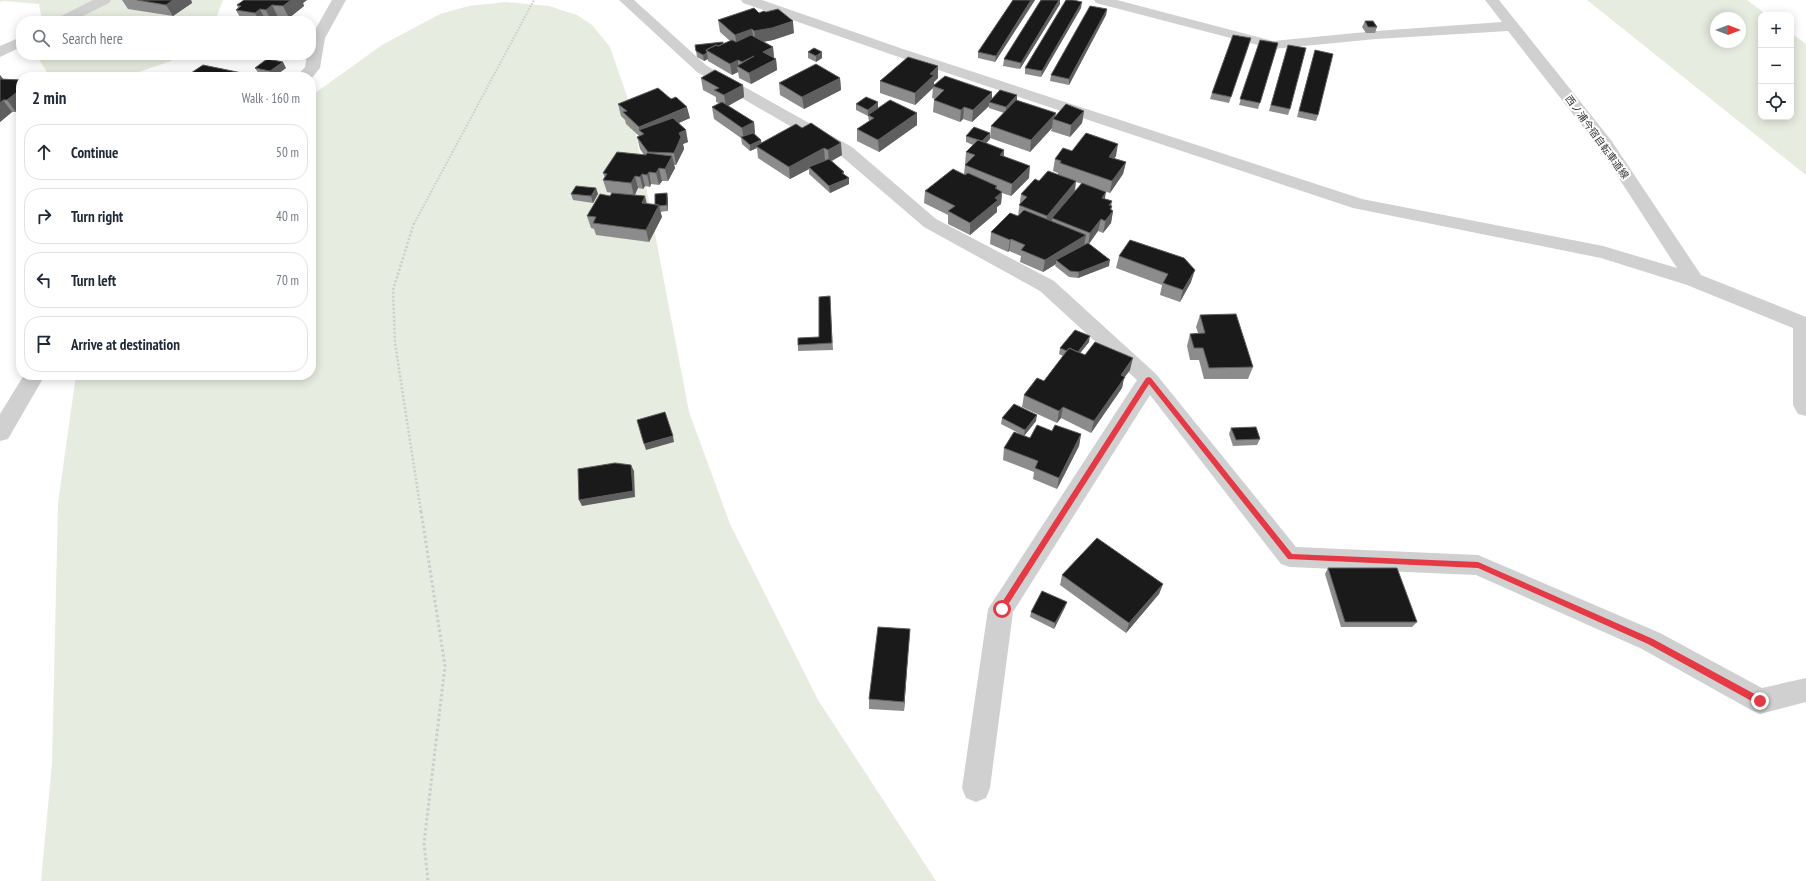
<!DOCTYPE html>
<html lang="en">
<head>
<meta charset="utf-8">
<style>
  :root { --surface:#fff; --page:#f6f6f7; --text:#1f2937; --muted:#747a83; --line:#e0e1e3 }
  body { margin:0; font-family:"PT Sans Narrow","Noto Sans JP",sans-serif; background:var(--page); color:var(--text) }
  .controls { position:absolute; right:12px; top:12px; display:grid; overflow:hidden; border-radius:8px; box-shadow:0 2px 10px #0003 }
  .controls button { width:36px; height:36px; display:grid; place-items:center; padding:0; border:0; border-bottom:1px solid var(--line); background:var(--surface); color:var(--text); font:20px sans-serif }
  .compass { position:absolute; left:1710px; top:12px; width:36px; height:36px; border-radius:50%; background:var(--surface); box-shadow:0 2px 10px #0003; rotate:90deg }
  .stop { position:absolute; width:12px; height:12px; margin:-9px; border:3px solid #e63946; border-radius:50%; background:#fff }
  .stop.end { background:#e63946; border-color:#fff; box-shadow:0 1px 4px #0008 }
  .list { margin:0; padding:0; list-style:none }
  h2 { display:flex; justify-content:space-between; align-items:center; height:52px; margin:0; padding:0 16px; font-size:17px }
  h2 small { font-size:13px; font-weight:400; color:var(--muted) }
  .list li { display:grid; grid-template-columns:26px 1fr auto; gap:12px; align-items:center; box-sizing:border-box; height:56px; margin:0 8px 8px; padding:0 8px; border:1px solid var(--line); border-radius:16px }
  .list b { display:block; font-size:15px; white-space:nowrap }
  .list em { font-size:13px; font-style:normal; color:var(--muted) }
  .icon { flex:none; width:22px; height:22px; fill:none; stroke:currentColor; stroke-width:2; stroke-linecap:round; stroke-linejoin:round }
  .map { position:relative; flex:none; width:1806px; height:881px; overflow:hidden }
  .search { position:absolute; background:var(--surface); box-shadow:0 2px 10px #0003; left:16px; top:16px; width:300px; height:44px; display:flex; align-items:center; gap:10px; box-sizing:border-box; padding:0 14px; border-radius:16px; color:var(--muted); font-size:15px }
  .panel { position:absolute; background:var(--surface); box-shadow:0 2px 10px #0003; left:16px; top:72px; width:300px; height:308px; border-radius:16px }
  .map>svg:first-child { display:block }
  .green { fill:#e6ecdf; fill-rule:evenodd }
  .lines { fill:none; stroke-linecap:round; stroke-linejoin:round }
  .path-far2 { stroke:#cdcdcd; stroke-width:2; stroke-dasharray:1.5 1.5; stroke-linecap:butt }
  .path-far1 { stroke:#cdcdcd; stroke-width:2.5; stroke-dasharray:2 2; stroke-linecap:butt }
  .path { stroke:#cdcdcd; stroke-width:3; stroke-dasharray:2.5 2.5; stroke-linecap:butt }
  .minor { fill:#d0d0d0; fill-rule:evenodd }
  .wall { fill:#8c8c8c }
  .shaded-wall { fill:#5f5f5f }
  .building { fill:#1a1a1a; stroke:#5f5f5f }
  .route { fill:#e63946 }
  .labels { text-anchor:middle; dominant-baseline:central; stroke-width:4; stroke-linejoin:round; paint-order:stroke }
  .far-street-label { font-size:10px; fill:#333; stroke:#fff }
</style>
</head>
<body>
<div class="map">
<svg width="1806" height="881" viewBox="0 0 1806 881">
  <rect width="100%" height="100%" fill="#fff"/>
  <path class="green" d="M0 0H223L215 21H42L39 4 4 1 0 2Z
    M1587 0H1747L1767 15H1761V117H1791V33L1806 44V175ZM1716 18H1740V42H1716Z
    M506 2 549 6 577 15 592 25 610 47 631 108 689 412 730 524 818 700 936 881H41L52 764 58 503 75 382 77 375H311V96L382 45 440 14 469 6Z
    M36 55H178L171 61 124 77H62L47 72Z"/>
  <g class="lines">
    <path class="path-far2" d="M414 224 534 0"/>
    <path class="path-far1" d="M414 223 393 290 395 343 421 512"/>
    <path class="path" d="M421 511 445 666 424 843 428 881"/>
    <path class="minor" d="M93 0H111L109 3 73 21H55L57 18Z
      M332 0H346L325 38 320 68 311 79V77H296L305 67 307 55H311V37Z
      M619 0H634L707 66 852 147 936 219 1054 281 1156 374 1296 547 1478 555 1660 633 1762 688 1806 678V702L1760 714 1751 710 1642 649 1476 575 1290 567 1281 564 1150 395 1013 612 990 788 986 798 976 802 966 798 962 788 988 609 1137 380 1040 291 924 227 840 155 697 72Z
      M741 0H762L903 49 1362 199 1603 246 1677 268 1598 146 1508 31 1376 39 1273 49 1096 3 1094 0H1117L1273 41 1376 31 1502 22 1485 0H1499L1611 140 1701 275 1806 317V416L1798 414 1793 405V328L1687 285 1601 258 1353 208 893 55 743 3Z
      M21 37V47L0 57V46Z
      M24 375H45L8 439 0 441V414Z"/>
  </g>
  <path class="wall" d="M122 0H191L192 3 173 16 128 9Z
    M244 0H307L303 3 304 6 289 18 278 17 273 21H242L236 10 238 8 237 5Z
    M1013 0H1035L995 62 978 58V52Z
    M1060 4 1020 69 1003 66 1004 59Z
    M1081 8 1041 77 1025 74V68Z
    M1107 9 1106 15 1069 85 1050 81 1051 75Z
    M759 13 794 33 773 40 763 42 773 47 774 58 776 59 777 70 751 84 739 78 738 72 732 75 708 61V59L704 61 697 57 695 45 723 44 730 41 720 32 718 20Z
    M1365 21 1377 27 1375 33H1366L1362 27Z
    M1260 40 1278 43 1258 109 1239 105Z
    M1249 44 1229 103 1210 99 1212 93Z
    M1288 45 1290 109 1288 115 1269 111Z
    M1315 50 1318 115 1316 121 1297 117Z
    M808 52 822 58 816 62 808 58Z
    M255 68H286L274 77 259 74Z
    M0 75 3 79 21 80V108L16 112H12L0 122Z
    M701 78 743 85 744 97 728 106 754 122 755 134 761 143 796 124 842 155 832 161 844 172V175L849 178V184L830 193 809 174V169L790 179 758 158 757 148 750 151 742 144 741 138 714 119 712 107 719 103 716 102V97L703 90Z
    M840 78 841 90 804 109 780 95 779 83Z
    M938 78 934 82V85L992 99 1017 95V100L1055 116 1084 111 1082 123 1070 137 1051 131 1052 128 1030 152 990 138 991 126 1004 113 989 108V106L972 122 963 119 960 122 933 112 934 100 935 99 932 98 933 88 915 105 880 93V81Z
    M878 102V109L917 125 879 152 857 141V129L869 121 868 116 856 110V104Z
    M618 104 690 118 679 123 688 142 683 144 684 149 676 165H674L675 168 668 181H662L659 185 651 184 650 187 645 186 643 189 638 188 635 195 647 204 655 205 668 199V211L660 212 662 217 649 242 596 235 594 229 591 228 587 216 610 196 612 193 607 192 603 180 605 178 603 173 644 155 640 149 637 137 639 136 626 124 625 120 621 116Z
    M966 136 990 139 986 143 1004 150V156L1029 178 1011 196 1002 193 1001 204 997 207V212L970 235 948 224V215L924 203 925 191 964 174 965 165 966 164H965L966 152 973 145 966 142Z
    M1072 151 1116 156 1114 158 1126 162 1123 174 1110 193 1076 182 1075 192 1105 199 1112 201 1111 206H1112L1111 210 1113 211 1111 223 1103 233 1098 231 1089 244 1109 266 1078 278 1069 277 1055 266 1056 264 1043 272 1020 262 1021 256 1009 251 1008 252 990 244 991 232 1018 216 1021 194 1039 181 1058 175V173L1053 171 1055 159Z
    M596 188 598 194 593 203 573 200 571 194Z
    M1119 256 1191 282 1180 302 1160 295 1162 285 1116 268Z
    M830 296 833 350 798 351V345L819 337Z
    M1200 315 1253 367 1248 379H1204L1199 360H1190L1187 346 1190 334 1198 333 1196 327Z
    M1089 342 1080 353 1130 370 1124 378 1122 388 1091 433 1061 418 1057 423 1022 407 1024 395 1044 381 1063 356 1059 354 1060 348Z
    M1002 418 1036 421 1024 436 1030 438 1052 431 1081 434 1079 446 1057 489 1033 479 1034 472 1003 460 1004 448 1024 436 1001 424Z
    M1231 428 1260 439 1257 445 1233 446 1229 434Z
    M1328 568 1417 622 1412 627H1341L1325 574Z
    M1062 575 1163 584 1159 594 1126 633 1060 585Z
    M1067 602 1065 607 1054 629 1030 617 1031 612Z
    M910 629 909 639 904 711 869 709V699Z"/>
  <path class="shaded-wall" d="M173 0H191L192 3 173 16 166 5Z
    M291 0H307L303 3 304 6 289 18 283 6Z
    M1031 0H1035L995 62 996 56Z
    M1059 0H1060V4L1020 69 1021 63Z
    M1082 2 1081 8 1041 77 1042 71Z
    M272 5 278 17 273 21H271L266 10Z
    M260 9 266 21H259L255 13Z
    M1107 9 1106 15 1069 85V79Z
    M793 21 794 33 773 40 756 43 754 31Z
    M752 29 754 41 737 47 735 35Z
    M773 47 774 59 763 52Z
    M822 52V58L816 62V56Z
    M707 53 708 59 704 61 703 55Z
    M776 59 777 70 751 84 749 73Z
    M738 60V67L737 66 738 72 732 75 730 64Z
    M283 62 286 68 273 77 270 71Z
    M938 66V78L934 82V87L933 86V88L915 105V93L930 74Z
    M242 73 244 77H238V76Z
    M0 75 8 85 0 90Z
    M840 78 841 90 804 109 802 97Z
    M743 85 744 97 726 107 724 95Z
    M21 89V108L16 112 7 100Z
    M992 92V103L989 102V106L972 122 973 110Z
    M1017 95V101L1006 113V107Z
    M3 100 12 112 0 122V103Z
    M878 102V109L868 116V110Z
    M687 107 690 118 644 138V134L639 130V127Z
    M964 107 963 119 960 122 961 110Z
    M1084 111 1082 123 1070 137 1071 125Z
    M917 113V125L879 152 878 140Z
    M1056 113 1055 119H1053L1052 128 1030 152 1031 140Z
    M754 122 755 134 744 140 742 128Z
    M686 130 688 142 683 144 684 149 676 165 674 153 679 133Z
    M990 133V139L982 148V141Z
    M761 140 762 146H756L757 148 750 151V145Z
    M841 143 842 155 829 162 828 150Z
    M1118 144 1116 156 1107 169 1109 157Z
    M824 148 825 160 810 168 809 167V169L790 179 789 167Z
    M1004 150 1003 162 1000 155Z
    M672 156 675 168 668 181 665 169Z
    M1126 162 1123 174 1110 193 1112 181Z
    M1030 166 1029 178 1011 196 1012 184Z
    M659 168 662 181 659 185 656 173Z
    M649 172 651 184 650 187 647 175Z
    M642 174 645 186 643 189 640 177Z
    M635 176 638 188 634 196 631 183Z
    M849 178V184L830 193 829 186Z
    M1076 181 1074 193 1052 218V220L1045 228 1047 216Z
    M997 186 996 197 1002 192 1001 204 997 207V212L970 235V223L995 188Z
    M596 188 598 194 593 203 591 196Z
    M1106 192 1104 204 1102 198Z
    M667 193 668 199V211L667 205Z
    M645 196 648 208 642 203Z
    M1112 201 1110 208 1112 206 1110 215 1113 211 1111 223 1103 233 1109 205Z
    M659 205 662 217 649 242 646 230Z
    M1101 219 1098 231 1088 245 1090 233Z
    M1086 235 1084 247 1056 260V264L1043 272 1045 260Z
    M1011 239 1009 251 1008 252 1010 240Z
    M1110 260 1109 266 1078 278 1079 272Z
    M1195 270 1191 282 1180 302 1183 290Z
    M1090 336 1089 342 1074 361 1076 355Z
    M1133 358 1130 370 1124 378 1122 388 1091 433 1094 421 1121 375Z
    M1063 407 1061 418 1057 423 1059 411Z
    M1037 415 1036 421 1024 436 1025 430Z
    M1081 434 1079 446 1057 489 1059 478Z
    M673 436 674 442 646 450 644 444Z
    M631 465 634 471 635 497 582 506 579 500Z
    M1163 584 1159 594 1126 633 1129 623Z
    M1067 602 1065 607 1054 629 1055 623Z
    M910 629 909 639 904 711V702Z"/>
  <path class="building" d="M137 0H173L166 5Z
    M244 0H291L283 6 272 5 266 10 260 9 255 13 236 10 241 6 237 5Z
    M1013 0H1031L996 56 978 52Z
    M1041 0H1059L1021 63 1004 59Z
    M1066 0H1073L1082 2 1042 71 1025 68Z
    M1090 6 1107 9 1069 79 1051 75Z
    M754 8 759 13 764 11 766 12 778 9 793 21 772 28 754 31 752 29 735 35 718 20Z
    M1365 21H1373L1377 27H1368Z
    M751 35 773 47 763 52 776 59 749 73 737 66 754 56 742 62 738 60 730 64 706 50 716 45 718 46 732 40 736 42Z
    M1233 35 1251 38 1231 97 1212 93Z
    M1260 40 1278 43 1260 103 1240 99Z
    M723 42V44L718 46 716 45 706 50 707 53 703 55 696 51 695 45Z
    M1288 45 1306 48 1290 109 1271 105Z
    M814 48 822 52 816 56 808 52Z
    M1315 50 1333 54 1318 115 1299 111Z
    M908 57 938 66 930 74 934 75 915 93 880 81Z
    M267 59 283 62 270 71 255 68Z
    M816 64 840 78 802 97 779 83Z
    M203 65 242 73 238 76 242 77H185Z
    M715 70 743 85 724 95 714 90 719 88 701 78Z
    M945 76 992 92 973 110 964 107 961 110 934 100 944 90 933 86Z
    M0 79 21 80V89L7 100H3L0 103Z
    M658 88 671 99 676 97 687 107 639 127 623 112 627 111 618 104Z
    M1000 90 1017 95 1006 107 989 102Z
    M866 97 878 102 868 110 856 104Z
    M890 100 917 113 878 140 857 129 874 118 868 115Z
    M1016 100 1056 113 1031 140 991 126Z
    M722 102 754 122 742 128 712 107Z
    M1066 104 1084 111 1071 125 1053 119Z
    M673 118 686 130 679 133 681 137 674 153 648 152 637 137 644 134 639 130Z
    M811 123 841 143 828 150 824 148 789 167 756 146 796 124 802 128Z
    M974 127 990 133 982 141 966 136Z
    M753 133 761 140 750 145 741 137Z
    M1086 133 1118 144 1109 157 1126 162 1112 181 1060 163 1061 161 1055 159 1063 148 1072 151Z
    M978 140 1004 150 1000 155 1030 166 1012 184 965 165 975 155 966 152Z
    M617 152 646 155 647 153 672 156 665 169 659 168 656 173 649 172 647 175 642 174 640 177 635 176 631 183 603 180 607 174 603 173Z
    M829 159 844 172 842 173 849 178 829 186 809 167Z
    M953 169 965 175 968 173 997 186 995 188 1002 192 995 198 998 200 970 223 948 211 955 206 925 191Z
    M1048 171 1076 181 1047 216 1019 205 1027 197 1021 194 1035 179 1039 181Z
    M1082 183 1106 192 1102 198 1112 201 1109 205 1112 206 1110 209 1113 211 1105 221 1101 219 1090 233 1052 218Z
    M576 186 596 188 591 196 571 194Z
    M612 193 645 196 642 203 659 205 646 230 593 223 596 217 587 216 600 194 610 196Z
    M667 193V205L659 206V205H655V194Z
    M1024 210 1086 235 1045 260 1021 250 1025 245 1011 239 1010 240 991 232 1010 213 1018 216Z
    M1130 240 1184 258 1195 270 1183 290 1163 283 1168 274 1119 256Z
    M1088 243 1110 260 1079 272 1070 271 1056 260Z
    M830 296 832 343 798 345V338L819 337V297Z
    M1236 314 1253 367 1209 368 1203 348H1194L1190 334 1205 333 1200 315Z
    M1075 330 1090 336 1078 352 1069 348 1067 351 1060 348Z
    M1095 342 1133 358 1121 375 1125 377 1094 421 1063 407 1059 411 1024 395 1037 378 1044 381 1069 348 1085 355Z
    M1014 404 1037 415 1025 430 1002 418Z
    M665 412 673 436 644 444 637 420Z
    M1037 425 1052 431 1055 425 1081 434 1059 478 1035 468 1038 461 1004 448 1014 432 1030 438Z
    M1256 427 1260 439 1236 440 1231 428Z
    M615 463 631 465 633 491 579 500 578 469Z
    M1097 538 1163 584 1129 623 1062 575Z
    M1328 568H1397L1417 622H1345Z
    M1042 591 1067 602 1055 623 1031 612Z
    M878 627 910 629 904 702 869 699Z"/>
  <path class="route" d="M1149 377 1151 378 1292 554 1478 562 1653 639 1762 698V704H1757L1648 644 1478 568 1288 559 1149 384 1004 611H999V607L1146 378Z"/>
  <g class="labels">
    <g class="far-street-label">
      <text transform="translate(1597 137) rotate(54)">西ノ浦今宿自転車道線</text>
    </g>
  </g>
</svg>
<div class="controls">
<button>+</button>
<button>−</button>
<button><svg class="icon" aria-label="locate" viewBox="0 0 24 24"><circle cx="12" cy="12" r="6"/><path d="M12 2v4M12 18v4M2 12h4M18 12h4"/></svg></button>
</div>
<svg class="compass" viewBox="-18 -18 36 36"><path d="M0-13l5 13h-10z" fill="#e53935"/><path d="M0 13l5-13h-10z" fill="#747a83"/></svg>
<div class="stop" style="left:1002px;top:609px"></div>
<div class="stop end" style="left:1760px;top:701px"></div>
<div class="search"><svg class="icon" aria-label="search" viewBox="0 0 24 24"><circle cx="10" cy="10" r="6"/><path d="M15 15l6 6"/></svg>Search here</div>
<section class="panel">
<h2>2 min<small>Walk · 160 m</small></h2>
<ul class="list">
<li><svg class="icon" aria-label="ahead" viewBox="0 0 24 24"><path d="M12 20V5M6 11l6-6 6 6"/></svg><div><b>Continue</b></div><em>50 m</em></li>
<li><svg class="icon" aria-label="right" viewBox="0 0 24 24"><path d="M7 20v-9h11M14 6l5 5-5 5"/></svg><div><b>Turn right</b></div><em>40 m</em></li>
<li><svg class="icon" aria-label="left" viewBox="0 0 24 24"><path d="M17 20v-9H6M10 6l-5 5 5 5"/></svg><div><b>Turn left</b></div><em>70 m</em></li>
<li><svg class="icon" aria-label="arrive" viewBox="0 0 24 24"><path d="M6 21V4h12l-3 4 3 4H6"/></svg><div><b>Arrive at destination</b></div></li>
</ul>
</section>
</div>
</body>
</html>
